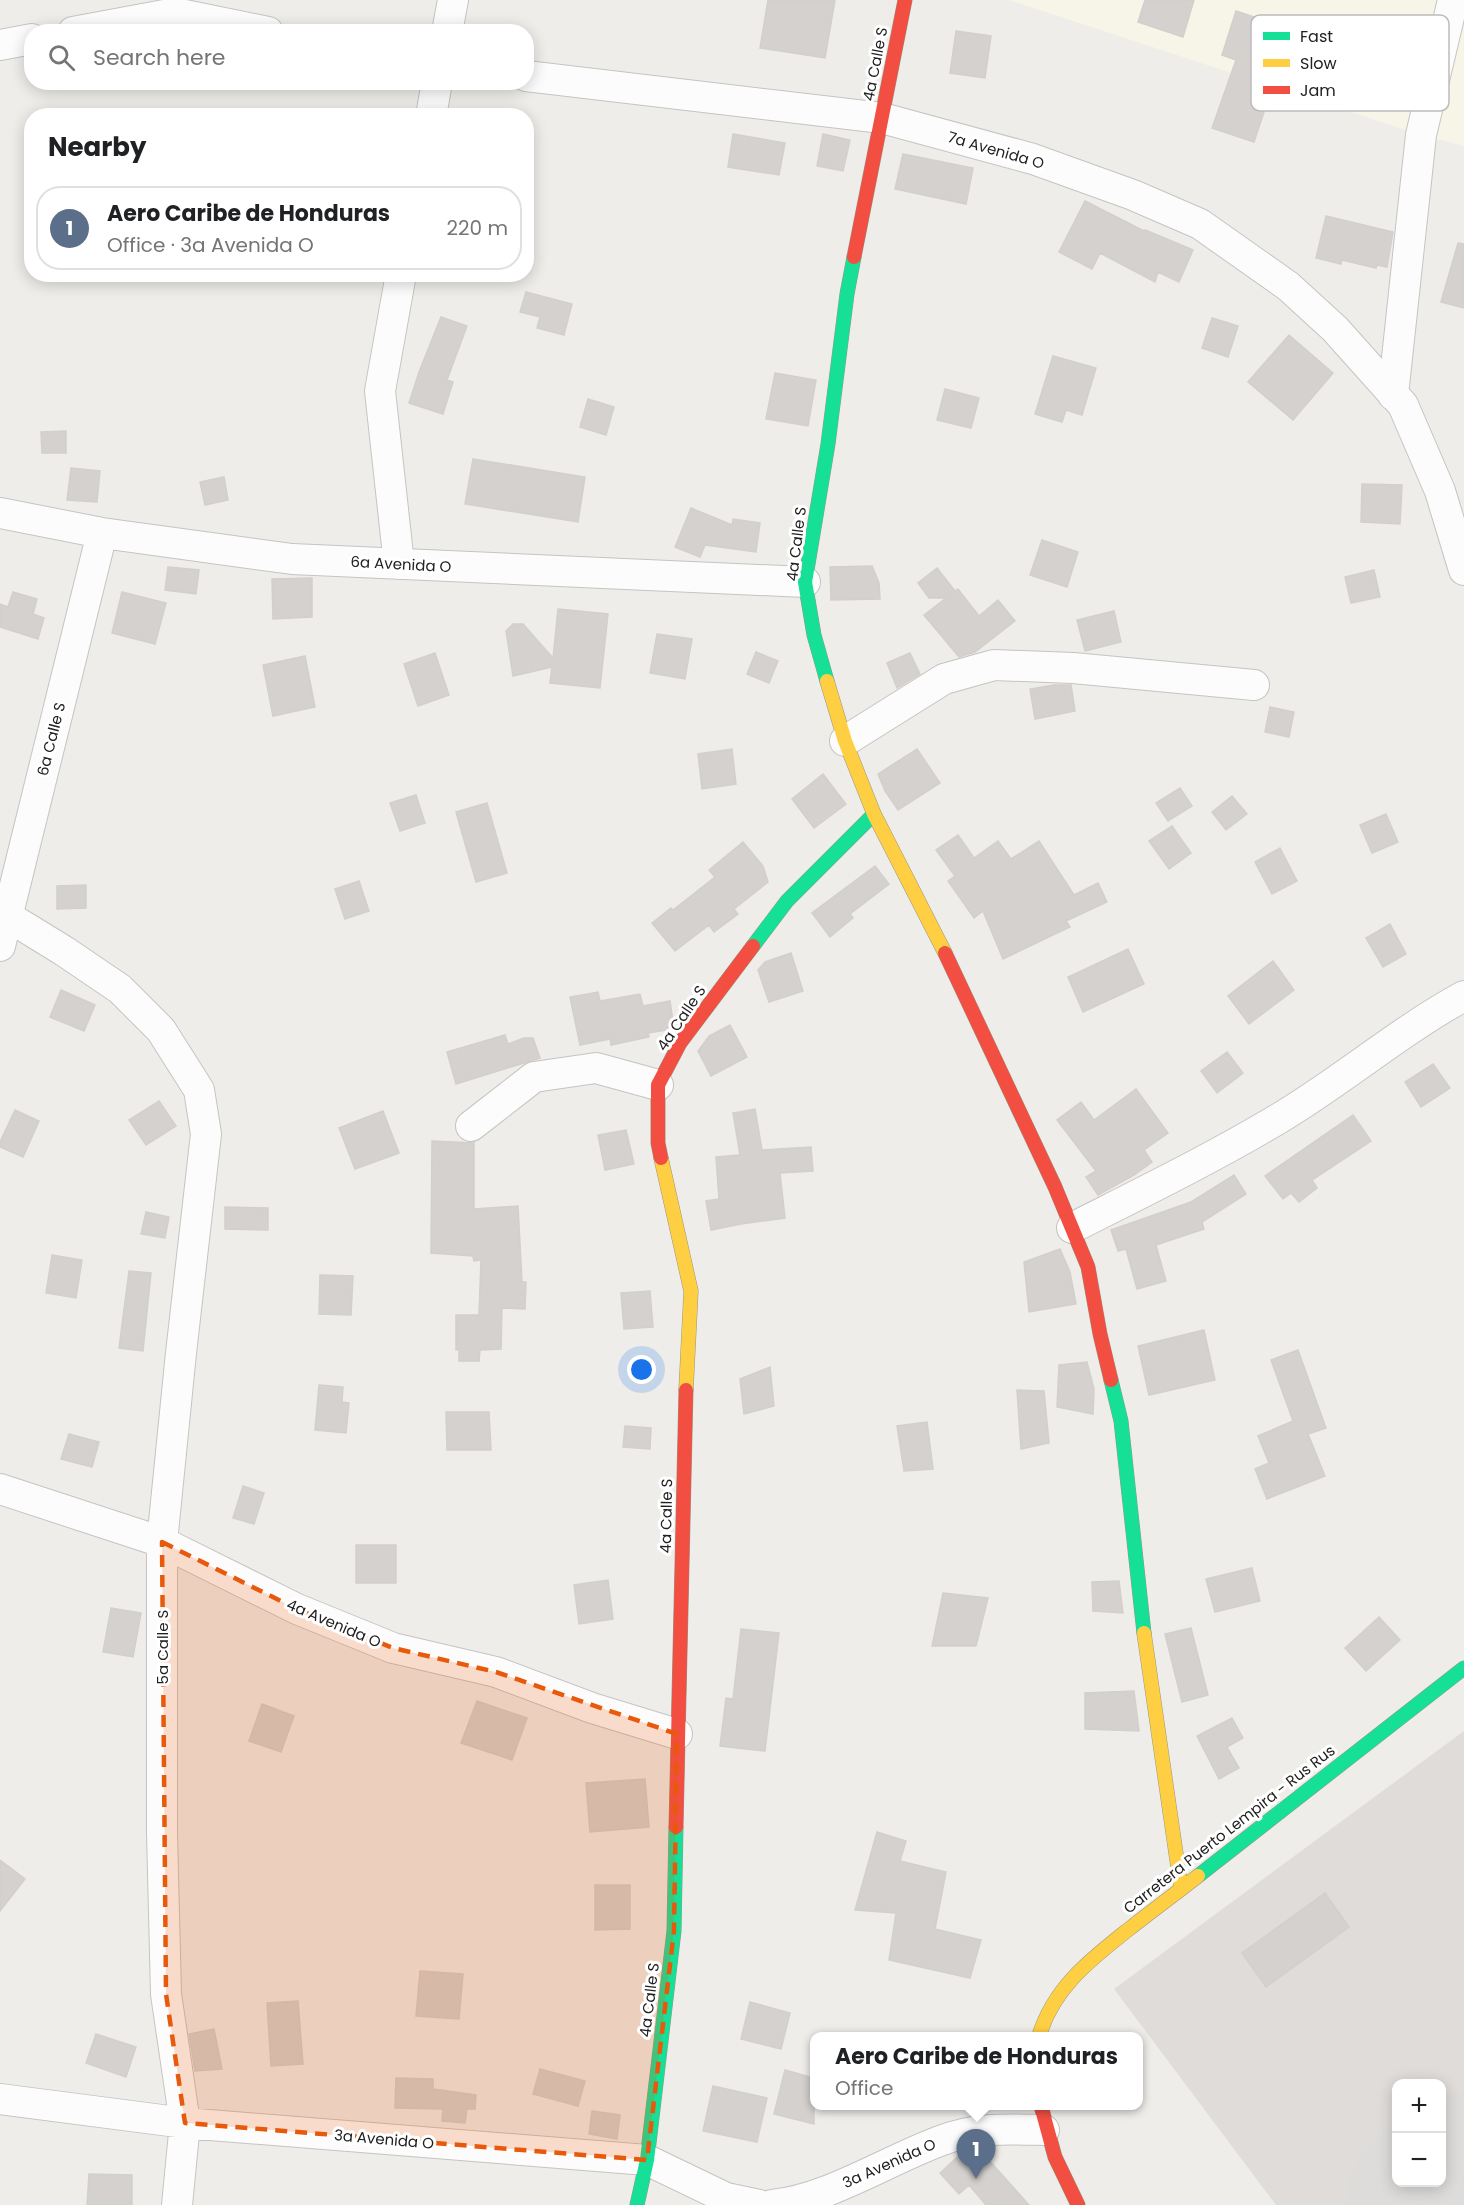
<!DOCTYPE html>
<html lang="en">
<head>
<meta charset="utf-8">
<style>
  :root { --surface:#fff; --page:#f6f6f6; --text:#202124; --muted:#757577; --line:#e0e0e0; --accent:#0f766e }
  body { margin:0; font-family:Poppins,sans-serif; background:var(--page); color:var(--text) }
  .controls { position:absolute; right:18px; bottom:18px; display:grid; overflow:hidden; border-radius:12px; box-shadow:0 3px 15px #0003 }
  .controls button { width:54px; height:54px; display:grid; place-items:center; padding:0; border:0; border-bottom:2px solid var(--line); background:var(--surface); color:var(--text); font:30px sans-serif }
  .you { position:absolute; left:642px; top:1370px; width:21px; height:21px; margin:-15px; border:4px solid #fff; border-radius:50%; background:#1a73e8; box-shadow:0 0 0 9px #1a73e833 }
  .badge { display:grid; place-items:center; width:39px; height:39px; border-radius:50%; background:var(--accent); color:#fff; font-size:20px; font-weight:700 }
  .pin { position:absolute; translate:-50% -50px; filter:drop-shadow(0 2px 3px #0008) }
  .pin::after { content:''; position:absolute; top:32px; width:21px; height:18px; background:inherit; clip-path:polygon(0 0,100% 0,50% 100%) }
  .popup { position:absolute; left:810px; top:2032px; width:333px; height:78px; box-sizing:border-box; display:grid; place-content:center; border-radius:12px; background:var(--surface); filter:drop-shadow(0 2px 4px #0005); font-size:20px; white-space:nowrap; color:var(--muted) }
  .popup b { font-size:22px; color:var(--text) }
  .popup::after { content:''; position:absolute; left:50%; top:100%; margin-left:-12px; border:12px solid transparent; border-top-color:var(--surface) }
  .list { margin:0; padding:0; list-style:none }
  h2 { display:flex; justify-content:space-between; align-items:center; height:78px; margin:0; padding:0 24px; font-size:26px }
  h2 small { font-size:20px; font-weight:400; color:var(--muted) }
  .list li { display:grid; grid-template-columns:39px 1fr auto; gap:18px; align-items:center; box-sizing:border-box; height:84px; margin:0 12px 12px; padding:0 12px; border:2px solid var(--line); border-radius:24px }
  .list b { display:block; font-size:22px; white-space:nowrap }
  .list p { margin:0; font-size:20px; white-space:nowrap; color:var(--muted) }
  .list em { font-size:20px; font-style:normal; color:var(--muted) }
  .icon { flex:none; width:33px; height:33px; fill:none; stroke:currentColor; stroke-width:2; stroke-linecap:round; stroke-linejoin:round }
  .map { position:relative; flex:none; width:1464px; height:2205px; overflow:hidden }
  .search { position:absolute; background:var(--surface); box-shadow:0 3px 15px #0003; left:24px; top:24px; width:510px; height:66px; display:flex; align-items:center; gap:15px; box-sizing:border-box; padding:0 21px; border-radius:24px; color:var(--muted); font-size:22px }
  .panel { position:absolute; background:var(--surface); box-shadow:0 3px 15px #0003; left:24px; top:108px; width:510px; height:174px; border-radius:24px }
  .map>svg:first-child { display:block }
  .education { fill:#f7f5e7 }
  .airport { fill:#dfdcd9; fill-rule:evenodd }
  .lines { fill:none; stroke-linecap:round; stroke-linejoin:round }
  .runway { stroke:#dddcda; stroke-width:183 }
  .building { fill:#d4d1cf; stroke:#d2cfcc; stroke-width:1.5 }
  .street-casing { stroke:#c5c4c2; stroke-width:32 }
  .fast-casing { stroke:#989883; stroke-width:15 }
  .slow-casing { stroke:#989883; stroke-width:15 }
  .jam-casing { stroke:#989883; stroke-width:15 }
  .street { stroke:#fdfcfc; stroke-width:30 }
  .fast { stroke:#16e098; stroke-width:14 }
  .slow { stroke:#ffcf43; stroke-width:14 }
  .jam { stroke:#f24e42; stroke-width:14 }
  .marked { fill:#e8590c; fill-opacity:0.2; stroke:#e8590c; stroke-width:4.5; stroke-dasharray:12 8; stroke-linejoin:round }
  .labels { text-anchor:middle; dominant-baseline:central; stroke-width:6; stroke-linejoin:round; paint-order:stroke }
  .street-label { font-size:15px; fill:#212121; stroke:#fff }
  .key { fill:#fff; stroke:#bcbcbc; stroke-width:1.5 }
  .key-label { font-size:16px; fill:#212121 }
</style>
</head>
<body>
<div class="map">
<svg width="1464" height="2205" viewBox="0 0 1464 2205">
  <rect width="100%" height="100%" fill="#efedea"/>
  <path class="education" d="M1009 0H1464V146L1421 135Z"/>
  <path class="airport" d="M1464 1731V2205H1276L1114 1989ZM1396 2084H1442V2182H1396Z"/>
  <g class="lines">
    <path class="runway" d="M1438 2205 1464 2185"/>
  </g>
  <path class="building" d="M768 0H835L825 58 760 48Z
    M1145 0H1194L1183 37 1138 22Z
    M1236 11 1310 36 1295 79 1277 73 1254 142 1212 128 1236 60 1222 55Z
    M956 31 991 36 985 78 950 73Z
    M733 134 785 143 779 175 728 167Z
    M823 134 850 140 843 171 817 166Z
    M903 154 973 168 966 204 895 189Z
    M1085 201 1144 231 1145 230 1193 250 1179 282 1158 272 1155 282 1100 253 1092 269 1059 252Z
    M1326 216 1393 232 1387 267 1377 265 1376 268 1342 260 1341 264 1316 258Z
    M1458 243 1464 244V308L1441 302Z
    M526 292 572 304 564 335 537 328 540 317 520 312Z
    M441 317 467 326 447 380 453 382 443 414 409 403 419 372Z
    M1212 318 1238 326 1228 357 1202 348Z
    M1289 335 1333 373 1293 420 1248 382Z
    M1053 356 1096 368 1082 415 1066 410 1062 422 1035 414Z
    M775 373 816 380 808 426 766 419Z
    M945 389 979 398 971 428 937 420Z
    M588 399 614 407 606 435 580 427Z
    M66 431V453H42L41 432Z
    M473 459 585 477 578 522 465 504Z
    M71 468 100 471 97 502 67 500Z
    M224 477 228 500 205 505 200 482Z
    M1362 484 1402 485 1400 524 1361 522Z
    M691 508 732 525 733 519 760 523 756 552 705 545 700 557 675 547Z
    M1042 540 1078 552 1067 587 1030 575Z
    M872 566 879 583 880 599 831 600 830 567Z
    M168 567 199 570 196 594 165 590Z
    M937 568 955 591 958 589 979 616 998 600 1015 621 975 652 959 657 924 615 946 598H929L918 583Z
    M1374 570 1380 597 1351 603 1345 577Z
    M312 578V617L273 619 272 579Z
    M13 592 37 599 33 614 44 618 38 639 0 627V604L8 607Z
    M122 592 166 603 155 644 112 633Z
    M558 609 608 614 600 688 550 683 552 667 513 676 506 631 513 624H523L553 658Z
    M1114 611 1121 642 1085 651 1077 620Z
    M657 634 692 639 685 679 650 673Z
    M756 652 778 661 769 683 747 674Z
    M435 653 449 695 418 706 404 664Z
    M910 653 920 674 897 688 887 663Z
    M305 656 315 707 273 716 263 665Z
    M1054 685H1071L1075 711 1035 719 1030 689Z
    M1270 707 1294 712 1289 737 1265 732Z
    M732 749 736 784 702 789 698 754Z
    M917 749 940 783 898 810 885 791 878 774Z
    M823 774 846 804 814 828 792 799Z
    M1180 788 1192 806 1168 821 1156 803Z
    M416 795 425 823 400 831 390 803Z
    M1232 796 1247 814 1226 830 1212 812Z
    M487 803 507 873 476 882 456 812Z
    M1386 814 1398 842 1372 853 1360 825Z
    M1172 826 1191 853 1169 869 1149 841Z
    M958 835 974 858 998 841 1011 859 1039 841 1074 895 1098 883 1107 902 1066 921 1070 927 1003 959 983 911 974 918 948 881 955 876 936 850Z
    M743 842 763 866 768 882 734 909 738 914 714 932 709 925 675 951 652 923 671 908 673 910 715 877 709 870Z
    M1280 848 1297 881 1272 894 1255 862Z
    M875 866 889 884 850 914 853 918 830 937 812 913Z
    M359 881 369 911 345 919 335 889Z
    M86 885V908L57 909V886Z
    M1390 924 1406 954 1383 967 1366 938Z
    M1128 949 1144 984 1083 1012 1068 977Z
    M791 953 803 991 769 1002 758 970 765 962Z
    M1273 961 1294 990 1249 1024 1228 996Z
    M61 990 95 1005 84 1031 50 1017Z
    M598 992 600 1001 640 994 643 1006 670 1001 673 1021 666 1030 648 1033 649 1037 611 1045 610 1039 580 1045 570 997Z
    M730 1025 747 1057 711 1076 698 1051 709 1036Z
    M505 1035 508 1044 524 1038H533L540 1058 456 1084 447 1052Z
    M1227 1052 1243 1073 1217 1093 1201 1071Z
    M1433 1064 1450 1088 1421 1107 1405 1082Z
    M1136 1089 1168 1133 1144 1150 1152 1162 1134 1175 1098 1195 1086 1177 1096 1171 1057 1120 1081 1102 1094 1120Z
    M159 1101 176 1126 146 1145 129 1120Z
    M755 1109 762 1150 811 1147 813 1171 780 1173 785 1218 741 1224 711 1230 706 1201 719 1199 716 1157 740 1155 733 1113Z
    M15 1110 39 1121 23 1157 0 1147V1142Z
    M383 1111 399 1153 355 1169 339 1128Z
    M1353 1115 1371 1141 1312 1180 1317 1188 1299 1202 1291 1193 1283 1199 1265 1176Z
    M626 1130 634 1164 605 1170 598 1135Z
    M432 1141 474 1143V1209L518 1206 522 1282H526L525 1309 502 1308 501 1349 480 1350 479 1361H459V1349L456 1350V1315H479L481 1260 474 1261 473 1256 431 1253Z
    M1234 1175 1246 1194 1202 1222 1204 1229 1156 1245 1166 1281 1137 1289 1126 1249 1118 1251 1111 1230 1191 1202Z
    M225 1207 268 1208V1230L225 1229Z
    M146 1212 169 1217 165 1238 141 1234Z
    M1060 1249 1070 1272 1076 1304 1029 1312 1024 1262Z
    M52 1255 82 1260 76 1298 46 1293Z
    M129 1271 151 1273 143 1351 119 1348Z
    M320 1275 353 1276 351 1315 319 1314Z
    M650 1291 653 1327 624 1329 621 1293Z
    M1204 1330 1215 1380 1149 1395 1138 1346Z
    M1298 1350 1326 1428 1308 1434 1325 1476 1267 1499 1255 1469 1269 1463 1258 1436 1293 1421 1271 1360Z
    M1087 1362 1094 1389 1093 1414 1057 1407 1059 1365Z
    M770 1367 774 1406 744 1414 740 1379Z
    M319 1385 343 1387 342 1402 349 1403 346 1433 315 1430Z
    M1017 1390 1044 1391 1049 1443 1021 1449Z
    M446 1412H489L491 1450H447Z
    M927 1422 933 1469 904 1471 897 1426Z
    M625 1426 651 1428 650 1449 623 1447Z
    M69 1434 99 1442 92 1467 61 1459Z
    M243 1486 264 1493 254 1524 233 1518Z
    M356 1545H396V1583H356Z
    M1252 1568 1260 1601 1215 1612 1206 1579Z
    M608 1580 613 1619 579 1624 574 1585Z
    M1119 1581 1123 1613 1093 1611 1092 1582Z
    M943 1593 988 1598 976 1646H932Z
    M111 1608 141 1613 133 1657 103 1652Z
    M1379 1617 1400 1640 1366 1671 1345 1648Z
    M1191 1628 1208 1695 1182 1702 1165 1634Z
    M741 1629 779 1633 765 1751 720 1746 726 1698 733 1699Z
    M1134 1691 1139 1731 1085 1729V1693Z
    M477 1701 527 1718 512 1760 461 1743Z
    M262 1704 294 1716 281 1752 249 1741Z
    M1232 1718 1243 1738 1227 1747 1239 1768 1219 1779 1197 1736Z
    M645 1779 649 1827 590 1832 586 1783Z
    M877 1832 906 1841 900 1861 946 1872 935 1929 981 1940 970 1978 889 1960 896 1913 855 1910Z
    M0 1860 25 1879 0 1911Z
    M595 1885H630V1929L595 1930Z
    M1325 1893 1349 1927 1266 1987 1242 1953Z
    M420 1971 463 1974 459 2019 416 2016Z
    M298 2001 303 2064 271 2066 267 2003Z
    M750 2002 790 2013 781 2049 741 2039Z
    M214 2029 222 2069 195 2071 189 2034Z
    M96 2034 136 2047 126 2077 86 2063Z
    M540 2069 585 2081 578 2106 533 2094Z
    M785 2070 814 2078V2124L774 2114Z
    M396 2078 433 2079V2089L476 2095 475 2109H467L465 2123 442 2121 443 2109 395 2108Z
    M713 2086 767 2098 757 2142 703 2131Z
    M592 2111 620 2115 617 2139 589 2134Z
    M979 2149 1029 2205H986L969 2185 959 2194 940 2173 964 2151Z
    M89 2174 132 2175V2205H87Z"/>
  <g class="lines">
    <defs>
      <path id="street" d="M73 32 175 13 268 32
        M447 32 453 0
        M0 45 32 39
        M526 76 882 118 1033 159 1133 195 1200 224 1288 286 1335 329 1403 405 1440 491 1464 570
        M431 116 437 82
        M1393 395 1421 135 1453 0
        M0 513 102 533 292 559 805 582
        M399 564 380 391 401 274
        M845 741 944 679 994 665 1073 668 1254 685
        M7 916 64 951 120 989 161 1030 199 1090 206 1134 181 1353 162 1542V1833L166 1994 185 2123 177 2205
        M0 946 102 533
        M471 1126 534 1077 596 1068 658 1085
        M1072 1228C1141 1193 1211 1159 1278 1119 1342 1081 1398 1032 1464 996
        M0 1489 162 1542 297 1609 393 1648 496 1672 592 1708 677 1734
        M0 2099 185 2123 647 2160 726 2198 759 2205
        M772 2205C829 2199 886 2161 940 2141 974 2127 1009 2129 1044 2130"/>
      <path id="fast" d="M827 681 814 635 805 582 828 444 847 294 854 257
        M753 946 787 901 874 814
        M1111 1380 1121 1421 1144 1633
        M1198 1876 1464 1668
        M637 2205 647 2160 674 1931 676 1827"/>
      <path id="slow" d="M827 681 845 741 874 814 945 953
        M661 1158 691 1291 686 1390
        M1144 1633 1181 1888
        M1039 2036C1054 1987 1090 1960 1129 1929 1152 1911 1175 1894 1198 1876"/>
      <path id="jam" d="M854 257 905 0
        M945 953 1055 1187 1088 1267 1100 1334 1111 1380
        M661 1158 658 1143V1085L680 1043 753 946
        M676 1827 686 1390
        M1041 2106 1055 2157 1078 2205"/>
    </defs>
    <use href="#street" class="street-casing"/>
    <use href="#fast" class="fast-casing"/>
    <use href="#slow" class="slow-casing"/>
    <use href="#jam" class="jam-casing"/>
    <use href="#street" class="street"/>
    <use href="#fast" class="fast"/>
    <use href="#slow" class="slow"/>
    <use href="#jam" class="jam"/>
  </g>
  <path class="marked" d="M162 1542 297 1609 393 1648 496 1672 677 1734 674 1931 647 2160 185 2123 166 1994Z"/>
  <g class="labels">
    <g class="street-label">
      <text transform="translate(875 64) rotate(-79)">4a Calle S</text>
      <text transform="translate(996 150) rotate(16)">7a Avenida O</text>
      <text transform="translate(796 544) rotate(-83)">4a Calle S</text>
      <text transform="translate(401 564) rotate(3)">6a Avenida O</text>
      <text transform="translate(51 739) rotate(-76)">6a Calle S</text>
      <text transform="translate(681 1018) rotate(-56)">4a Calle S</text>
      <text transform="translate(666 1516) rotate(-89)">4a Calle S</text>
      <text transform="translate(334 1623) rotate(23)">4a Avenida O</text>
      <text transform="translate(162 1647) rotate(-90)">5a Calle S</text>
      <text transform="translate(1229 1829) rotate(-38)">Carretera Puerto Lempira - Rus Rus</text>
      <text transform="translate(649 2000) rotate(-83)">4a Calle S</text>
      <text transform="translate(384 2139) rotate(5)">3a Avenida O</text>
      <text transform="translate(889 2163) rotate(-24)">3a Avenida O</text>
    </g>
  </g>
  <rect x="1251" y="15" width="198" height="96" rx="9" class="key"/>
  <rect x="1263" y="32" width="27" height="8" fill="#16e098"/>
  <rect x="1263" y="59" width="27" height="8" fill="#ffcf43"/>
  <rect x="1263" y="86" width="27" height="8" fill="#f24e42"/>
  <g class="key-label">
    <text x="1300" y="42">Fast</text>
    <text x="1300" y="69">Slow</text>
    <text x="1300" y="96">Jam</text>
  </g>
</svg>
<div class="controls">
<button>+</button>
<button>−</button>
</div>
<div class="you"></div>
<div class="pin badge" style="left:976px;top:2179px;background:#5c6f8a">1</div>
<div class="popup"><b>Aero Caribe de Honduras</b>Office</div>
<div class="search"><svg class="icon" aria-label="search" viewBox="0 0 24 24"><circle cx="10" cy="10" r="6"/><path d="M15 15l6 6"/></svg>Search here</div>
<section class="panel">
<h2>Nearby<small></small></h2>
<ul class="list">
<li><span class="badge" style="background:#5c6f8a">1</span><div><b>Aero Caribe de Honduras</b><p>Office · 3a Avenida O</p></div><em>220 m</em></li>
</ul>
</section>
</div>
</body>
</html>
